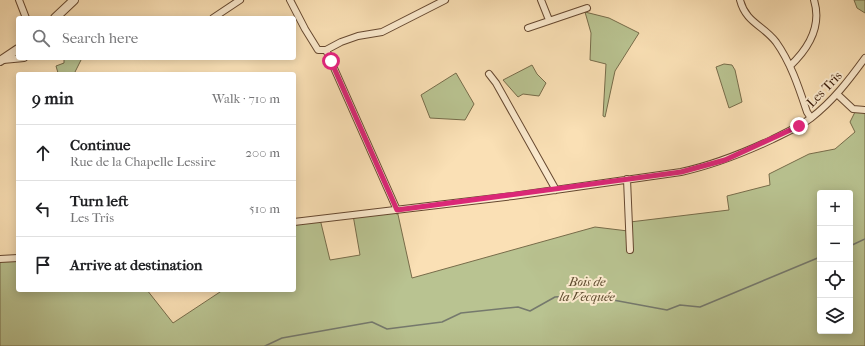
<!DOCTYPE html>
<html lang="en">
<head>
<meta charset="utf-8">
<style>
  :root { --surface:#fff; --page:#f6f6f6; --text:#202124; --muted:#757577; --line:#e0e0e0 }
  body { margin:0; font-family:"IM FELL French Canon",serif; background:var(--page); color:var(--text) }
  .controls { position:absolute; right:12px; bottom:12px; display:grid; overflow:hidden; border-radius:4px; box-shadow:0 2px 10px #0003 }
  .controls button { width:36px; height:36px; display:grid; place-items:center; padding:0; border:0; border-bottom:1px solid var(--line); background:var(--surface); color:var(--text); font:20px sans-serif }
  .stop { position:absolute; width:12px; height:12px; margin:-9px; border:3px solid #db2777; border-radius:50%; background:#fff }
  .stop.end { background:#db2777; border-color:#fff; box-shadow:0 1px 4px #0008 }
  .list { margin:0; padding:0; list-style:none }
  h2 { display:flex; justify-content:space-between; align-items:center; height:52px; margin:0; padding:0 16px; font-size:17px }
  h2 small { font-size:13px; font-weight:400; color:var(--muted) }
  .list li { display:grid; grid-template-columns:26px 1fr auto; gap:12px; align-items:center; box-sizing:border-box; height:56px; padding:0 16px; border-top:1px solid var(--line) }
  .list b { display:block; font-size:15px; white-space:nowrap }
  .list p { margin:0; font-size:13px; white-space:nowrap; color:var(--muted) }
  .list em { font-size:13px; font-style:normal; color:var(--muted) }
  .icon { flex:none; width:22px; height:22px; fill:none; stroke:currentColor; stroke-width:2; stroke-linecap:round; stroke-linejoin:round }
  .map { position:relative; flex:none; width:865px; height:346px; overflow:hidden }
  .search { position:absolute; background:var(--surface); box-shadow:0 2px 10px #0003; left:16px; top:16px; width:280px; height:44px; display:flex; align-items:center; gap:10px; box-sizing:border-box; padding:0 14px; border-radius:4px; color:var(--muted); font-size:15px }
  .panel { position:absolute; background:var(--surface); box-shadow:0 2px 10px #0003; left:16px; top:72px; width:280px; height:220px; border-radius:4px }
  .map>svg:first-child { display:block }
  .green { fill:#b9c391; stroke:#776c4a; fill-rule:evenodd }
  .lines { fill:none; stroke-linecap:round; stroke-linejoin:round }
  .stream { stroke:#75796d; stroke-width:1.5 }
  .minor-casing { stroke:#664830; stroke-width:8 }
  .tertiary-casing { stroke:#664830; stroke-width:10 }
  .minor { stroke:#fcebcf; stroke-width:6 }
  .tertiary { stroke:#fcebcf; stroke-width:8 }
  .route { stroke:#db2777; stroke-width:5 }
  .labels { text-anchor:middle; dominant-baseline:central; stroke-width:4; stroke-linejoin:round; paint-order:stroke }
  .street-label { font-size:13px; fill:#351503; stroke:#fcebcf }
  .park-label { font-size:13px; font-style:italic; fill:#5d492e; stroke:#fcebcf }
</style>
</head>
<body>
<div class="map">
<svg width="865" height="346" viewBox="0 0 865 346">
  <rect width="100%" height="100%" fill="#fae0b5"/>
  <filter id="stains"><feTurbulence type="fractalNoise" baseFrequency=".005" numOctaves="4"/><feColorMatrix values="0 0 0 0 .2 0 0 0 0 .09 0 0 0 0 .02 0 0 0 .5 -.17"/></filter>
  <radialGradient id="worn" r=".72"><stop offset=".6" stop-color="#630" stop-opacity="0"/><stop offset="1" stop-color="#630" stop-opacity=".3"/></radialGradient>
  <path class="green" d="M854 0H865V13L857 8Z
    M585 12 609 18 639 33 615 71 605 117 603 116 606 64 590 60 591 33Z
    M71 58H82L74 74H53L58 73 56 66 64 63V59Z
    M724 64 732 65 735 70 742 102 729 108 716 67Z
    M532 65 537 74 546 83 539 96 523 94 518 97 503 80Z
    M456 73 474 104 465 120 430 118 421 95Z
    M856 110H865V346H0V259L18 258V290H147L173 323 223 290H294V222L320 219 330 260 360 255 353 215 397 210 412 278 595 227 628 231 630 222 729 210 727 196 770 185 769 174 809 154 835 149 855 132 850 122ZM820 193H850V331H820Z"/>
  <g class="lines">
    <path class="stream" d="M850 246 865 239
      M577 295H586L667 310 680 305 700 307 820 257
      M265 346 282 338 372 322 387 329 442 322 461 313 518 307 530 311 555 297 569 296"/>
    <defs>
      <path id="minor" d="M19 0 26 18
        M290 0 305 29 318 50H326L397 210
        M541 0 549 20
        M740 0C746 23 763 25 776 42 791 63 799 88 807 112L811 118
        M213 18 240 0
        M528 28 587 8
        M326 50 341 42 358 36 382 32 445 0
        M3 60 24 58
        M790 66C809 48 822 26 814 0
        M489 74 496 83 556 190
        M837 94 853 109 865 110
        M627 179 630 250
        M294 222 513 196 681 172C713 165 741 154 771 140 785 133 799 127 811 118 833 101 849 80 865 58
        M0 259 18 258"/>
      <path id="tertiary" d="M55 18 74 0
        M0 61 18 49"/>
    </defs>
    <use href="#minor" class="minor-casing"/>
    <use href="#tertiary" class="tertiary-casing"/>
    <use href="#minor" class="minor"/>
    <use href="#tertiary" class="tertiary"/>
  </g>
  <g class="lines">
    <path class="route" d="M331 61 397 210 681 172 725 160 799 126"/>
  </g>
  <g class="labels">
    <g class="street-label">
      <text transform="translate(824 89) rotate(-46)">Les Trîs</text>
    </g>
    <g class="park-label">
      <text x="587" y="281">Bois de<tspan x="587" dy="15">la Vecquée</tspan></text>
    </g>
  </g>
  <rect width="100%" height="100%" filter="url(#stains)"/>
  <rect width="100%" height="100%" fill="url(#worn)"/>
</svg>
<div class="controls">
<button>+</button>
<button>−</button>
<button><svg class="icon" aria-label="locate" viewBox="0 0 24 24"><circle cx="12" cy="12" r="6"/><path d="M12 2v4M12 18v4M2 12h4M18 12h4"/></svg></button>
<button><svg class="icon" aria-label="layers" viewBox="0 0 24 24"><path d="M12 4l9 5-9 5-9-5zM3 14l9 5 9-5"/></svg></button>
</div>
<div class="stop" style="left:331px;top:61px"></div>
<div class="stop end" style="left:799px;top:126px"></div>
<div class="search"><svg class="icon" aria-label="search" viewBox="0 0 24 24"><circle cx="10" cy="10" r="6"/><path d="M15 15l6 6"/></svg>Search here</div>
<section class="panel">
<h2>9 min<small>Walk · 710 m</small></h2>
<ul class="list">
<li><svg class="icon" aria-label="ahead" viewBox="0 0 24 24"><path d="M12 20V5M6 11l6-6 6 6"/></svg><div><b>Continue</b><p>Rue de la Chapelle Lessire</p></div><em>200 m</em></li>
<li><svg class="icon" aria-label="left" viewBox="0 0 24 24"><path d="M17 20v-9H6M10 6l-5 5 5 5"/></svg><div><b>Turn left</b><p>Les Trîs</p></div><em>510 m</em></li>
<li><svg class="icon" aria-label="arrive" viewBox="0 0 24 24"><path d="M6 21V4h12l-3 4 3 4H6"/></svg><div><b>Arrive at destination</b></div></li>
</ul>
</section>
</div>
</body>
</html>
